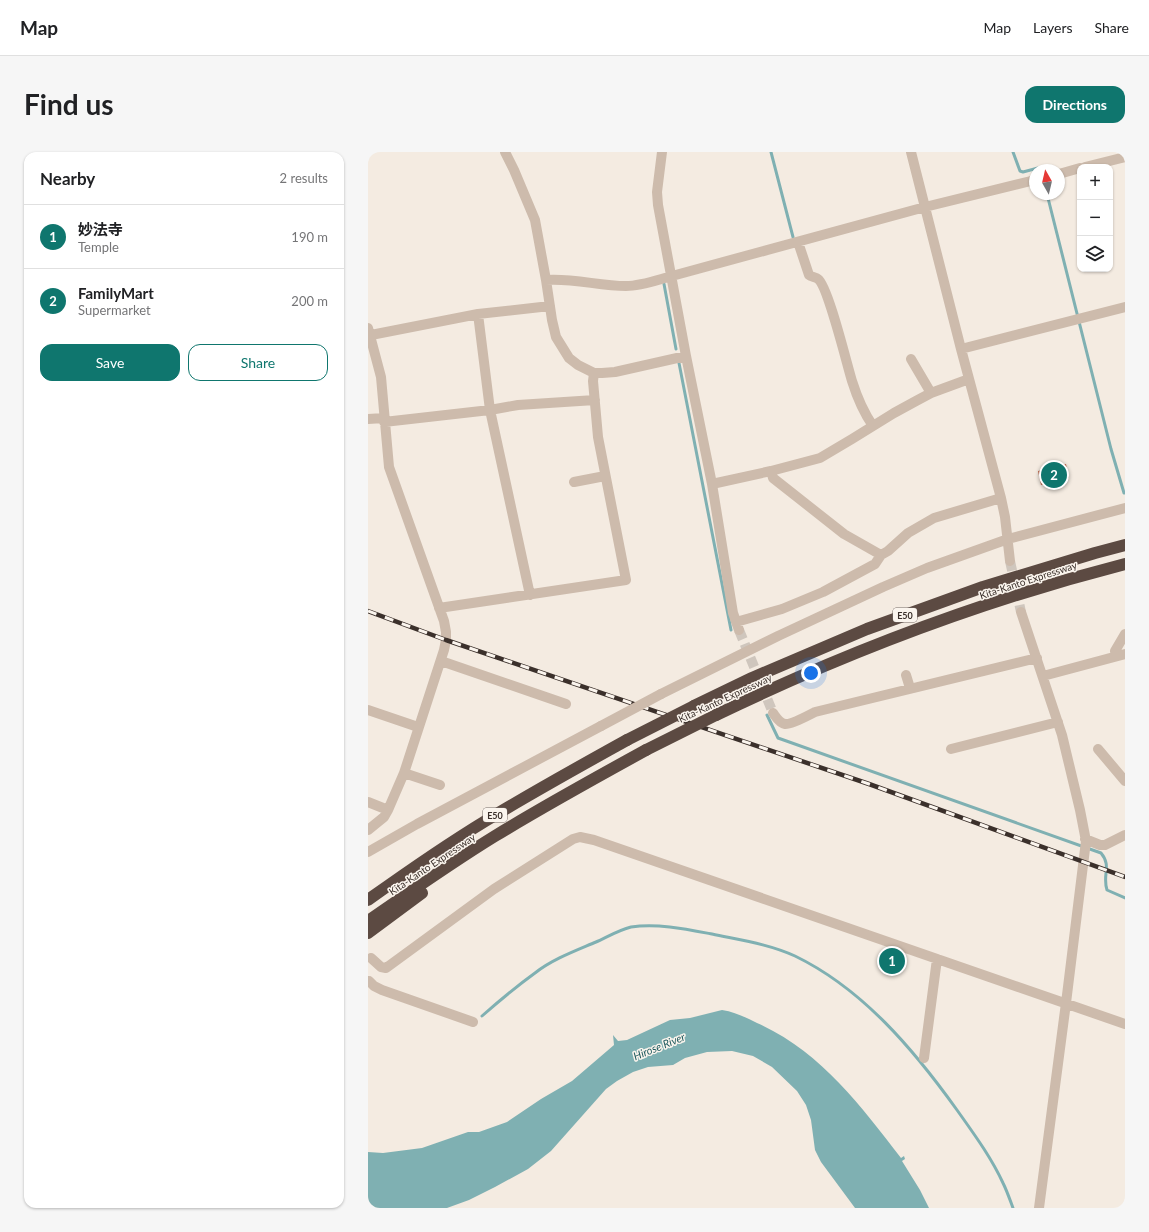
<!DOCTYPE html>
<html lang="en">
<head>
<meta charset="utf-8">
<style>
  :root { --surface:#fff; --page:#f6f6f6; --text:#202124; --muted:#757577; --line:#e0e0e0; --accent:#0f766e }
  body { margin:0; font-family:Lato,"Noto Sans JP",sans-serif; background:var(--page); color:var(--text) }
  .controls { position:absolute; right:12px; top:12px; display:grid; overflow:hidden; border-radius:8px; box-shadow:0 1px 3px #0004 }
  .controls button { width:36px; height:36px; display:grid; place-items:center; padding:0; border:0; border-bottom:1px solid var(--line); background:var(--surface); color:var(--text); font:20px sans-serif }
  .compass { position:absolute; left:661px; top:12px; width:36px; height:36px; border-radius:50%; background:var(--surface); box-shadow:0 1px 3px #0004; rotate:352deg }
  .you { position:absolute; left:443px; top:521px; width:14px; height:14px; margin:-10px; border:3px solid #fff; border-radius:50%; background:#1a73e8; box-shadow:0 0 0 6px #1a73e833 }
  .badge { display:grid; place-items:center; width:26px; height:26px; border-radius:50%; background:var(--accent); color:#fff; font-size:13px; font-weight:700 }
  .pin { position:absolute; translate:-50% -50%; border:2px solid #fff; box-shadow:0 1px 4px #0006 }
  .list { margin:0; padding:0; list-style:none }
  h2 { display:flex; justify-content:space-between; align-items:center; height:52px; margin:0; padding:0 16px; font-size:17px }
  h2 small { font-size:13px; font-weight:400; color:var(--muted) }
  .list li { display:grid; grid-template-columns:26px 1fr auto; gap:12px; align-items:center; box-sizing:border-box; height:64px; padding:0 16px; border-top:1px solid var(--line) }
  .list b { display:block; font-size:15px; white-space:nowrap }
  .list p { margin:0; font-size:13px; white-space:nowrap; color:var(--muted) }
  .list em { font-size:13px; font-style:normal; color:var(--muted) }
  .actions { display:flex; gap:8px; padding:12px 16px }
  .actions a { flex:1; padding:9px 0; border:1px solid var(--accent); border-radius:12px; text-align:center; font-size:14px; color:var(--accent) }
  .actions .main { background:var(--accent); color:#fff }
  .icon { flex:none; width:22px; height:22px; fill:none; stroke:currentColor; stroke-width:2; stroke-linecap:round; stroke-linejoin:round }
  .map { position:relative; flex:none; width:757px; height:1056px; overflow:hidden; border-radius:12px }
  header { display:flex; align-items:center; gap:24px; box-sizing:border-box; height:56px; padding:0 20px; background:var(--surface); border-bottom:1px solid var(--line) }
  header strong { font-size:19px }
  nav { display:flex; gap:22px; margin-inline-start:auto; font-size:14px }
  .intro { display:flex; align-items:center; justify-content:space-between; box-sizing:border-box; height:96px; padding:0 24px }
  h1 { margin:0; font-size:28px }
  .button { padding:10px 18px; border-radius:12px; background:var(--accent); color:#fff; font-size:14px; font-weight:700 }
  main { display:flex; gap:24px; padding:0 24px }
  aside { flex:1; background:var(--surface); border-radius:12px; box-shadow:0 1px 3px #0004 }
  .map>svg:first-child { display:block }
  .water { fill:#7fb0b2 }
  .lines { fill:none; stroke-linecap:round; stroke-linejoin:round }
  .stream { stroke:#7fb0b2; stroke-width:3 }
  .building { fill:#c8694b }
  .minor-tunnel { stroke:#cfc6bd; stroke-width:10; stroke-dasharray:10 5; stroke-linecap:butt }
  .minor { stroke:#cdbbac; stroke-width:10 }
  .highway { stroke:#5c4a42; stroke-width:12 }
  .rail-casing { stroke:#3b302b; stroke-width:4.5 }
  .rail { stroke:#fbf5ee; stroke-width:3; stroke-dasharray:9; stroke-linecap:butt }
  .minor-bridge { stroke:#cdbbac; stroke-width:10 }
  .highway-bridge { stroke:#5c4a42; stroke-width:12 }
  .labels { text-anchor:middle; dominant-baseline:central; stroke-width:3; stroke-linejoin:round; paint-order:stroke }
  .shield { fill:#fbf5ee; stroke:#756b66; stroke-width:1 }
  .shield-label { font-size:9px; font-weight:bold; fill:#3b302b }
  .street-label { font-size:10px; fill:#3b302b; stroke:#fbf5ee }
  .water-label { font-size:11px; font-style:italic; fill:#1f5a5e; stroke:#fbf5ee }
</style>
</head>
<body>
<header>
<strong>Map</strong>
<nav><a>Map</a><a>Layers</a><a>Share</a></nav>
</header>
<div class="intro"><h1>Find us</h1><a class="button">Directions</a></div>
<main>
<aside>
<h2>Nearby<small>2 results</small></h2>
<ul class="list">
<li><span class="badge">1</span><div><b>妙法寺</b><p>Temple</p></div><em>190 m</em></li>
<li><span class="badge">2</span><div><b>FamilyMart</b><p>Supermarket</p></div><em>200 m</em></li>
</ul>
<div class="actions"><a class="main">Save</a><a>Share</a></div>
</aside>
<div class="map">
<svg width="757" height="1056" viewBox="0 0 757 1056">
  <rect width="100%" height="100%" fill="#f4ebe1"/>
  <path class="water" d="M354 858C367 860 377 865 389 871 452 899 492 953 533 1006L536 1004 537 1007 534 1009 552 1038 561 1056H487L453 1010 447 998 443 968 438 953 429 939 404 915 385 904 364 899 339 900 317 906 305 913 280 915 265 920 249 929 238 937 183 999 160 1017 127 1035 101 1048 79 1056H0V1000L15 1001 54 996 100 980H111L139 970 173 947 204 929 246 893 245 883 250 889 259 888 302 868 322 866Z"/>
  <g class="lines">
    <path class="stream" d="M403 0 425 85
      M645 0 652 19 655 20 670 16 673 18
      M679 42 743 297 756 341
      M296 132 308 197
      M311 211 363 478
      M399 563 410 586 733 701C744 714 734 723 739 738L757 746
      M114 864C131 849 149 834 167 821 185 807 207 799 228 790 239 785 251 778 263 775 289 771 318 777 344 782 372 788 401 792 427 804 495 837 546 898 589 958 606 982 623 1005 635 1031 639 1039 642 1048 645 1056"/>
  </g>
  <path class="building" d="M698 312 701 326 673 333 670 319Z
    M520 799 534 803 529 820 515 815Z"/>
  <g class="lines">
    <path class="minor-tunnel" d="M642 409 653 460
      M371 478 405 561"/>
    <path class="minor" d="M137 0 146 18 167 68 178 128 184 168 188 185 201 206 210 213 226 221H234L247 220 318 204
      M294 0 289 40 290 53 318 204 344 332 365 461 371 478
      M543 0 593 197 633 346 637 365 642 409
      M717 15 757 5
      M691 22 712 16
      M430 90 441 123C443 125 448 125 450 127 460 134 479 213 484 229 489 245 496 261 505 274
      M178 128C206 126 231 134 258 134 273 134 289 128 304 124L557 55 667 28
      M110 162 122 258 162 443
      M0 176 13 225 21 315 76 469 78 480V488L76 498 36 621 20 658 16 665 0 678
      M3 183 110 162 182 154
      M593 197 757 155
      M543 207 563 241
      M0 267 16 266
      M16 270 122 258 150 253 227 248
      M206 330 237 324
      M344 332 403 319 452 306 484 287 526 261 548 249 563 241 601 227
      M513 403 520 399 540 381 566 366 633 346
      M71 456 258 428 230 285 225 229 226 221
      M653 460 694 583 712 658 718 689 698 851 671 1056
      M368 470 414 457 455 440 507 412 513 403 476 382 405 326 403 319
      M748 504 747 499 757 482
      M73 509 198 552
      M538 523 542 536
      M675 524 757 502
      M293 542 410 484 515 435 559 416 640 387 757 356
      M0 558 50 575
      M405 561C408 565 411 571 417 572 423 573 441 563 447 560L669 506
      M583 597 690 570
      M730 597 757 629
      M36 621 72 633
      M0 650 20 658
      M717 687 732 693H737L757 683
      M0 700 49 672 233 574
      M3 806 13 815 18 816 126 737 205 687 212 685 226 688 757 872
      M1 829 6 834 14 838 105 870
      M556 906 569 807"/>
    <path class="highway" d="M326 554 384 526 499 477 615 435 727 401 757 393
      M348 563C479 500 616 448 757 412
      M0 748C39 720 78 693 119 668 165 640 212 614 259 588
      M0 769C42 740 83 711 127 684 176 654 227 626 278 598
      M0 781 54 741"/>
    <defs>
      <path id="rail" d="M0 459 78 488 501 632 757 725"/>
    </defs>
    <use href="#rail" class="rail-casing"/>
    <use href="#rail" class="rail"/>
    <path class="minor-bridge" d="M233 574 293 542"/>
    <path class="highway-bridge" d="M259 588 326 554
      M278 598 348 563"/>
  </g>
  <g class="labels">
    <g class="shield">
      <rect x="525" y="456" width="24" height="14" rx="3"/>
      <rect x="115" y="656" width="24" height="14" rx="3"/>
    </g>
    <g class="shield-label">
      <text x="537" y="463">E50</text>
      <text x="127" y="663">E50</text>
    </g>
    <g class="street-label">
      <text transform="translate(660 428) rotate(-18)">Kita-Kanto Expressway</text>
      <text transform="translate(357 546) rotate(-25)">Kita-Kanto Expressway</text>
      <text transform="translate(64 712) rotate(-34)">Kita-Kanto Expressway</text>
    </g>
    <g class="water-label">
      <text transform="translate(291 894) rotate(-22)">Hirose River</text>
    </g>
  </g>
</svg>
<div class="controls">
<button>+</button>
<button>−</button>
<button><svg class="icon" aria-label="layers" viewBox="0 0 24 24"><path d="M12 4l9 5-9 5-9-5zM3 14l9 5 9-5"/></svg></button>
</div>
<svg class="compass" viewBox="-18 -18 36 36"><path d="M0-13l5 13h-10z" fill="#e53935"/><path d="M0 13l5-13h-10z" fill="#757577"/></svg>
<div class="you"></div>
<div class="pin badge" style="left:524px;top:809px">1</div>
<div class="pin badge" style="left:686px;top:323px">2</div>
</div>
</main>
</body>
</html>
